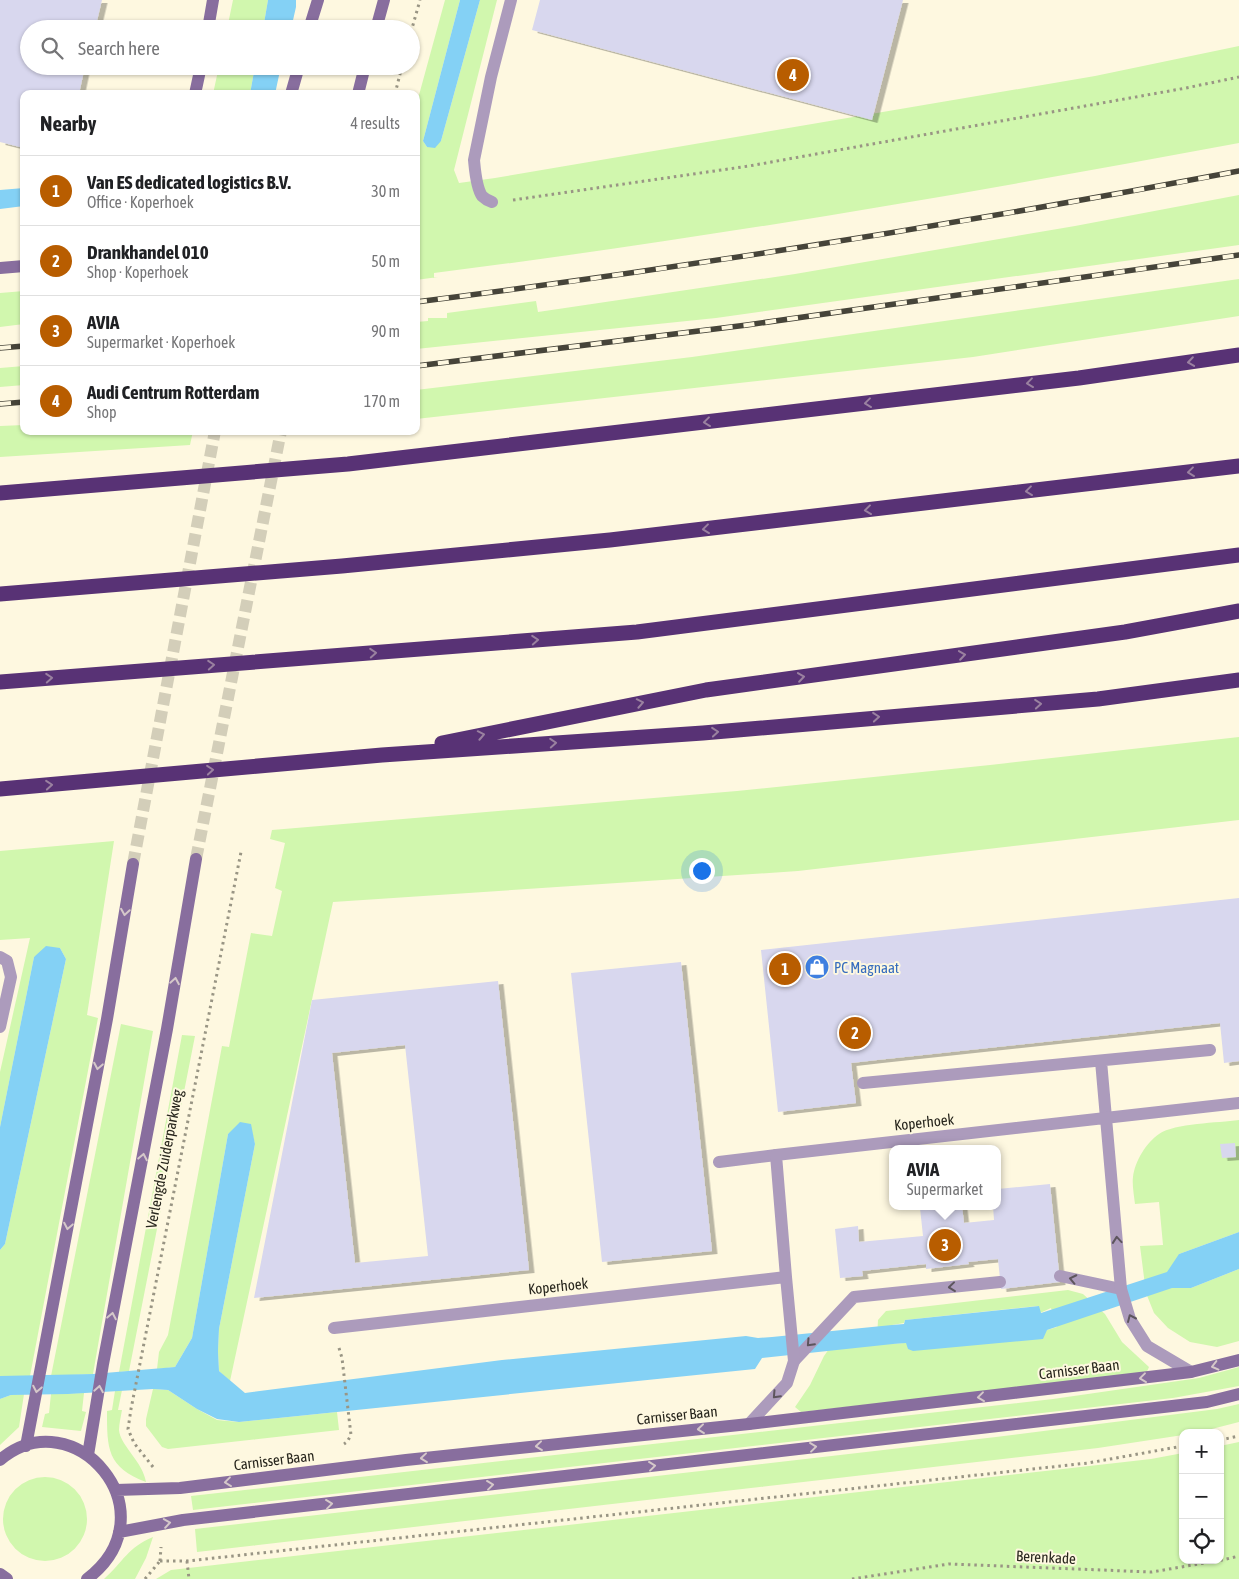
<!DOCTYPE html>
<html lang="en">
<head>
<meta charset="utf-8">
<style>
  :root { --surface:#fff; --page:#f6f6f6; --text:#202124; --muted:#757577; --line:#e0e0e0; --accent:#b85d00 }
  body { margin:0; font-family:"Asap Condensed",sans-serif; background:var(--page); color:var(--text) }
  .controls { position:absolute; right:15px; bottom:15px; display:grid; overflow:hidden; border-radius:10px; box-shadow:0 1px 4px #0004 }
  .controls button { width:45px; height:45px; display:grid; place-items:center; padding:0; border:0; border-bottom:1px solid var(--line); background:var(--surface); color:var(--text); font:25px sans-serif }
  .you { position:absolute; left:701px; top:870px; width:18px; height:18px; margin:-12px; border:4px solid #fff; border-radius:50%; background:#1a73e8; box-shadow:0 0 0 8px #1a73e833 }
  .badge { display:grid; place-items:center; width:32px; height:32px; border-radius:50%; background:var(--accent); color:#fff; font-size:16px; font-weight:700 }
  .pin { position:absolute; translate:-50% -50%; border:2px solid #fff; box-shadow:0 1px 5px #0006 }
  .popup { position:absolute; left:889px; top:1145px; width:112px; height:65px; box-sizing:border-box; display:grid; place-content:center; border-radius:10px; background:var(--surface); filter:drop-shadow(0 1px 4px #0005); font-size:16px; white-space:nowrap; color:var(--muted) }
  .popup b { font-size:19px; color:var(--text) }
  .popup::after { content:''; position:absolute; left:50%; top:100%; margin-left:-10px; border:10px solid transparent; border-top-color:var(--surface) }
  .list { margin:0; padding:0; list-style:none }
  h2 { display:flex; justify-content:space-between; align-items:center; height:65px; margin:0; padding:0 20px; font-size:21px }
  h2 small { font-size:16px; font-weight:400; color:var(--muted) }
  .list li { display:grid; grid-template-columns:32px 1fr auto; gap:15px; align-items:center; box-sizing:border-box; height:70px; padding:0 20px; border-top:1px solid var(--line) }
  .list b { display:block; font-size:19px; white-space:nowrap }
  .list p { margin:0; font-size:16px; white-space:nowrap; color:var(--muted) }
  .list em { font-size:16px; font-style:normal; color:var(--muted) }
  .icon { flex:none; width:28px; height:28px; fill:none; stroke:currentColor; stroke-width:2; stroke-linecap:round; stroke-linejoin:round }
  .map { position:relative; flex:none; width:1239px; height:1579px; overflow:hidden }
  .search { position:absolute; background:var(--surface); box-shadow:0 1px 4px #0004; left:20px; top:20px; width:400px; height:55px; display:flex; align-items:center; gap:12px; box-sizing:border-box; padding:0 18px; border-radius:28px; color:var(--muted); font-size:19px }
  .panel { position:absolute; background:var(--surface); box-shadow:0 1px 4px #0004; left:20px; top:90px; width:400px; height:345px; border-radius:10px }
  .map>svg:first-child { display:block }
  .green { fill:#d1f7ae; fill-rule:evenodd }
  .water { fill:#84d1f5 }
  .building { fill:#d8d7ee; fill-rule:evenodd; filter:url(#shadow) }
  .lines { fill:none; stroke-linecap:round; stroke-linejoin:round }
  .secondary-tunnel { stroke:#d3ceb9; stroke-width:12; stroke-dasharray:12 6; stroke-linecap:butt }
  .path { stroke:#999584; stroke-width:3; stroke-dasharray:2.5 4; stroke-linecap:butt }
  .service { stroke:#ac9bbc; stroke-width:12 }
  .minor { stroke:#ac9bbc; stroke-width:12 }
  .secondary { stroke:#886e9e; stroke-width:12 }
  .motorway { stroke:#583275; stroke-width:15 }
  .rail-casing { stroke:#464439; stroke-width:5.5 }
  .rail { stroke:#fef8e0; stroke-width:4; stroke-dasharray:11; stroke-linecap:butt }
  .oneway { stroke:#9a81a0 }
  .oneway2 { stroke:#d5c8c9 }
  .oneway3 { stroke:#5d555d }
  .labels { text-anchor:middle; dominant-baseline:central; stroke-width:4; stroke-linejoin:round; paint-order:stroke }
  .shop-label { font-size:15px; fill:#366cbe; stroke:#fef8e0; text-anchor:start }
  .street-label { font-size:15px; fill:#28261d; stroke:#fef8e0 }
</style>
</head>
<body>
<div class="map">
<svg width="1239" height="1579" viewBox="0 0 1239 1579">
  <defs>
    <filter id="shadow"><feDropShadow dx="5.5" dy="3" stdDeviation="0" flood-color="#0004"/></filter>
  </defs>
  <rect width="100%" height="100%" fill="#fef8e0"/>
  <path class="green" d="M233 0H268L263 29H227Z
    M445 0H460L423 141 427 147 441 141 480 0H497L454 170 459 183 495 178 1095 76 1239 46V143C972 193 704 239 434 273V278L438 277 416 280V106Z
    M219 66H255L250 94H213Z
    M1239 195V245L716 318 416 349V322L428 321V318H447V313L536 301 538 312 795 274 1075 226Z
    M1239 279V316L973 357 416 419V390L692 357Z
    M24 291V324L0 327V293Z
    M24 366V385L0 387V368Z
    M24 425V431H193L190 445 0 457V426Z
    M1239 737V820L798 871 333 902 230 1381 219 1371 218 1351 219 1329 255 1144 250 1124 228 1134 192 1338 175 1367 157 1369 159 1352 168 1335 222 1046 229 1047 251 933 272 936 282 891 275 888 285 843 270 839 272 830 737 791 990 765Z
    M114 841 87 1015 98 1018 30 1376H0V1250L5 1244 66 959 60 948 34 957 0 1127V1072L30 938 0 940V851Z
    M121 1024 153 1031 93 1374 51 1376Z
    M182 1035 195 1036 129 1371 119 1372Z
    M1239 1120V1232L1179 1254 1191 1288 1239 1269V1341L1217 1347 1190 1342 1168 1328 1154 1313 1146 1293 1140 1246 1163 1245 1159 1202 1135 1204C1134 1195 1132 1185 1133 1177 1135 1161 1146 1143 1159 1134 1175 1123 1218 1123 1239 1120Z
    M1068 1290 1083 1294 1105 1314 1122 1342 1149 1367 1146 1374 801 1412 795 1407 810 1385 824 1356 829 1349 877 1339 878 1320 886 1311ZM1038 1306 1040 1313 1051 1308 1057 1327 1047 1330 893 1344 892 1325 904 1323 905 1320Z
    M1239 1367V1386L1173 1398 193 1510 191 1496 1053 1399 1199 1378Z
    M153 1389 168 1390 197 1409 217 1420 239 1422 337 1412 339 1430 168 1449 162 1447 146 1426V1419Z
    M122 1390 118 1410H122C121 1416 119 1424 119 1430 120 1445 143 1462 146 1482 107 1467 107 1449 107 1411L112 1410 115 1391Z
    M84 1393 82 1411 86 1412 81 1431 42 1427 45 1414 49 1413 51 1394Z
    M24 1394 19 1427 0 1445V1399L11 1395Z
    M1239 1404V1422L1200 1432 1183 1433V1435L1098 1448 197 1552 195 1529 996 1437 1217 1409Z
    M1239 1442V1579H156L171 1570 1054 1470 1151 1459 1183 1453V1560H1220V1446Z
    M3 1519a42 42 0 1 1 84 0a42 42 0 1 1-84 0Z
    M153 1537 146 1558 135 1579H104C123 1562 128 1547 153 1537Z"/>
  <path class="water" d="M268 0H296V7L291 29H263Z
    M460 0H480L441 141 435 148 427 147 423 141Z
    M255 66H281L275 94H250Z
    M24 188V206L0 209V190Z
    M46 946 60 948 66 959 5 1244 0 1250V1127L34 957Z
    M240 1122 251 1124 255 1144 219 1329 218 1351 219 1371 245 1393 502 1360 746 1336 758 1338 772 1337 892 1325 904 1324 905 1320 1039 1306 1041 1313 1167 1272 1179 1254 1239 1232V1269L1191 1288H1172L1047 1330 1043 1339 913 1351 908 1349 906 1343 893 1344 762 1358 755 1369 239 1422 217 1419 197 1409 168 1390 153 1389 68 1394 11 1395 0 1399V1376L93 1374 175 1367 192 1338 228 1134Z"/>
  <path class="building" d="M0 0H102L95 29H29V66H85L79 94H24V148L0 142Z
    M540 0H903L872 120 532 30Z
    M1239 898V1061L1224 1063 1220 1023 877 1060 851 1063 856 1103 778 1112 761 950Z
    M681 962 712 1251 602 1262 571 973Z
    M498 981 529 1270 254 1298 312 1000ZM405 1045 428 1256 355 1263 332 1053Z
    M1235 1143 1236 1157 1222 1158 1220 1144Z
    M1050 1184 1060 1282 1001 1289 998 1259 968 1262 969 1264 926 1269V1264L862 1271 863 1276 840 1278 835 1229 858 1226 859 1242 923 1236 920 1208 962 1206 964 1223 994 1220 993 1206H998V1189Z"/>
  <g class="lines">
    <path class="secondary-tunnel" d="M196 859 281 431
      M133 864 215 431"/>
    <path class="path" d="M411 32 420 0
      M395 94 402 66
      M513 200 749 166 1186 88 1239 77
      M339 1348 342 1358 351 1435 347 1442 344 1444
      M1220 1440 1239 1436
      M153 1467 134 1443 128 1429 131 1409 241 852
      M160 1561H187L1088 1463 1183 1446
      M160 1561 161 1547
      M187 1561 189 1579
      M145 1579 160 1561
      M852 1579 949 1564 1152 1572 1222 1560 1239 1556"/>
    <path class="service" d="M492 202C489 201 485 199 482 196 476 187 475 170 474 160L491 77 511 0
      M0 957 7 961 11 977 0 1027
      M1101 1061 1106 1118
      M863 1083 1210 1050
      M719 1162 776 1155
      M1060 1276 1121 1289
      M794 1361 854 1297 1000 1282"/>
    <path class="minor" d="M1106 1118 1121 1289 1130 1319 1147 1346 1191 1372
      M334 1328 786 1277 776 1155 1239 1103
      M749 1424 787 1383 794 1361 786 1277"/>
    <path class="secondary" d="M208 29 213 0
      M309 29 318 0
      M376 29 384 0
      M195 94 201 66
      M291 94 299 66
      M358 94 365 66
      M0 268 24 266
      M26 1446 107 1019 133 864
      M88 1455 103 1364 167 1029 196 859
      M0 1460C74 1397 174 1513 87 1579
      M116 1490 180 1488 406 1460 749 1424 1191 1372 1239 1360
      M119 1532 183 1520 1207 1402 1239 1394
      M0 1574 7 1579"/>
    <path class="motorway" d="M0 493 348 464 1079 378 1239 355
      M0 594 342 566 610 540 1239 466
      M0 682 637 632 1239 555
      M442 743 706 690 1125 632 1239 611
      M0 789 382 755 703 733 1098 699 1239 680"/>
    <defs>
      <path id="rail" d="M416 302C692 267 966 223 1239 171
        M0 348 24 346
        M416 366 747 325 1239 255
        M0 404 24 402"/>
    </defs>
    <use href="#rail" class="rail-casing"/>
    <use href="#rail" class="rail"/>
  </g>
  <defs><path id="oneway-chevron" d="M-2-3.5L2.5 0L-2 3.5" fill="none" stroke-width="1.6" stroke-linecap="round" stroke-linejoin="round" transform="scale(1.25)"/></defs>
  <g class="oneway">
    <use href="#oneway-chevron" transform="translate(1191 362) rotate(172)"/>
    <use href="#oneway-chevron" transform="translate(1030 383) rotate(173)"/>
    <use href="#oneway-chevron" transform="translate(868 403) rotate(173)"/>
    <use href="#oneway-chevron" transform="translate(707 422) rotate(173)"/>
    <use href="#oneway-chevron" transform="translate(1191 472) rotate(173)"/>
    <use href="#oneway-chevron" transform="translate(1029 491) rotate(173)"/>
    <use href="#oneway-chevron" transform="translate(868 510) rotate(173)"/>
    <use href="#oneway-chevron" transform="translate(706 529) rotate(173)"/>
    <use href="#oneway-chevron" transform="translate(535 640) rotate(-4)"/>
    <use href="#oneway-chevron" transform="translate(373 653) rotate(-4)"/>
    <use href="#oneway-chevron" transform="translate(962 655) rotate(-8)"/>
    <use href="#oneway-chevron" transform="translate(211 665) rotate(-4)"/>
    <use href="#oneway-chevron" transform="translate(801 677) rotate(-8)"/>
    <use href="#oneway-chevron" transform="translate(49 678) rotate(-4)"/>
    <use href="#oneway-chevron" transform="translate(640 703) rotate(-11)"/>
    <use href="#oneway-chevron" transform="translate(1038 704) rotate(-5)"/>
    <use href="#oneway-chevron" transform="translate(876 717) rotate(-5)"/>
    <use href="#oneway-chevron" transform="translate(715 732) rotate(-5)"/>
    <use href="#oneway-chevron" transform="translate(481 735) rotate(-11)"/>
    <use href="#oneway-chevron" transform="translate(553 743) rotate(-4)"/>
    <use href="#oneway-chevron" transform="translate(210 770) rotate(-5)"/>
    <use href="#oneway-chevron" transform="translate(49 785) rotate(-5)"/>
  </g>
  <g class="oneway2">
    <use href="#oneway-chevron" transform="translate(125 912) rotate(99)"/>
    <use href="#oneway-chevron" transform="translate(175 981) rotate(-80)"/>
    <use href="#oneway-chevron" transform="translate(98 1066) rotate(101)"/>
    <use href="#oneway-chevron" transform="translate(143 1157) rotate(-79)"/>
    <use href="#oneway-chevron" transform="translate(68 1226) rotate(101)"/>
    <use href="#oneway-chevron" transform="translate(112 1316) rotate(-79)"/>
    <use href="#oneway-chevron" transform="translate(1215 1366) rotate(166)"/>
    <use href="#oneway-chevron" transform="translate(1143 1378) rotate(173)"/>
    <use href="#oneway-chevron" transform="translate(37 1389) rotate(101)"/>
    <use href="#oneway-chevron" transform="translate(99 1389) rotate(-80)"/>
    <use href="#oneway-chevron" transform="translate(981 1397) rotate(173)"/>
    <use href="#oneway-chevron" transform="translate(701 1429) rotate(174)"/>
    <use href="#oneway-chevron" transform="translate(539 1446) rotate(174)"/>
    <use href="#oneway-chevron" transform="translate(813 1447) rotate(-7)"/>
    <use href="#oneway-chevron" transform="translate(424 1458) rotate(174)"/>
    <use href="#oneway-chevron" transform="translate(652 1466) rotate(-7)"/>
    <use href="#oneway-chevron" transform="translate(228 1482) rotate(173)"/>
    <use href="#oneway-chevron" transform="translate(490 1485) rotate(-7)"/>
    <use href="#oneway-chevron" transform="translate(329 1504) rotate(-7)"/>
    <use href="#oneway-chevron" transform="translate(167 1523) rotate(-9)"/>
  </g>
  <g class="oneway3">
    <use href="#oneway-chevron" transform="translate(1117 1240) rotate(-95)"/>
    <use href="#oneway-chevron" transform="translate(1073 1279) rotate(-168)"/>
    <use href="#oneway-chevron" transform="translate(952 1287) rotate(174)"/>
    <use href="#oneway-chevron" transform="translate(1131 1318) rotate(-114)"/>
    <use href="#oneway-chevron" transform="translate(810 1343) rotate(133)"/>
    <use href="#oneway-chevron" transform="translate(776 1395) rotate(133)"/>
  </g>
  <defs>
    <symbol id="shop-disc" viewBox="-11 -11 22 22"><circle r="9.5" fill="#3f7fe0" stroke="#fef8e0"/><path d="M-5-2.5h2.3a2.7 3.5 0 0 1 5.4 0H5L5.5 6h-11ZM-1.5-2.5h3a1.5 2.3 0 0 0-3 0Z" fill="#fff"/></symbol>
  </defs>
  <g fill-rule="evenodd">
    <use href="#shop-disc" x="803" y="953" width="28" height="28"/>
  </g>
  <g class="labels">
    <g class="shop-label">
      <text x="834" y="967">PC Magnaat</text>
    </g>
    <g class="street-label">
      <text transform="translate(924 1122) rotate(-6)">Koperhoek</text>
      <text transform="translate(164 1159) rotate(-79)">Verlengde Zuiderparkweg</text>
      <text transform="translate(558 1286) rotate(-6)">Koperhoek</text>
      <text transform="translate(1079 1369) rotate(-7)">Carnisser Baan</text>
      <text transform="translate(677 1415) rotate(-6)">Carnisser Baan</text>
      <text transform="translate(274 1460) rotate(-7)">Carnisser Baan</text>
      <text transform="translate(1046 1557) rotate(3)">Berenkade</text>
    </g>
  </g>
</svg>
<div class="controls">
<button>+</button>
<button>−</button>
<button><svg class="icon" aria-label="locate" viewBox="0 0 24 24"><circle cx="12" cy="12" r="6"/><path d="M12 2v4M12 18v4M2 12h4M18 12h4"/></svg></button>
</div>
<div class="you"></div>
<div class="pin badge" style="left:785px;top:969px">1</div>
<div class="pin badge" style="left:855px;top:1033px">2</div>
<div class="pin badge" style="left:945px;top:1245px">3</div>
<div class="popup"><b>AVIA</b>Supermarket</div>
<div class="pin badge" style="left:793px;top:75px">4</div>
<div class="search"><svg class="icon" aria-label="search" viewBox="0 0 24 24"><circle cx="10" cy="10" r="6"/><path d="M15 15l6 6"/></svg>Search here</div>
<section class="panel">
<h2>Nearby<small>4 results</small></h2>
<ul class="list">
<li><span class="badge">1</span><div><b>Van ES dedicated logistics B.V.</b><p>Office · Koperhoek</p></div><em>30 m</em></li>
<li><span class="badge">2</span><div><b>Drankhandel 010</b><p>Shop · Koperhoek</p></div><em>50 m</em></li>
<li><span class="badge">3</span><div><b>AVIA</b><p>Supermarket · Koperhoek</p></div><em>90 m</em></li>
<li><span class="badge">4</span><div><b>Audi Centrum Rotterdam</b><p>Shop</p></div><em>170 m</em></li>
</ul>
</section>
</div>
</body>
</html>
